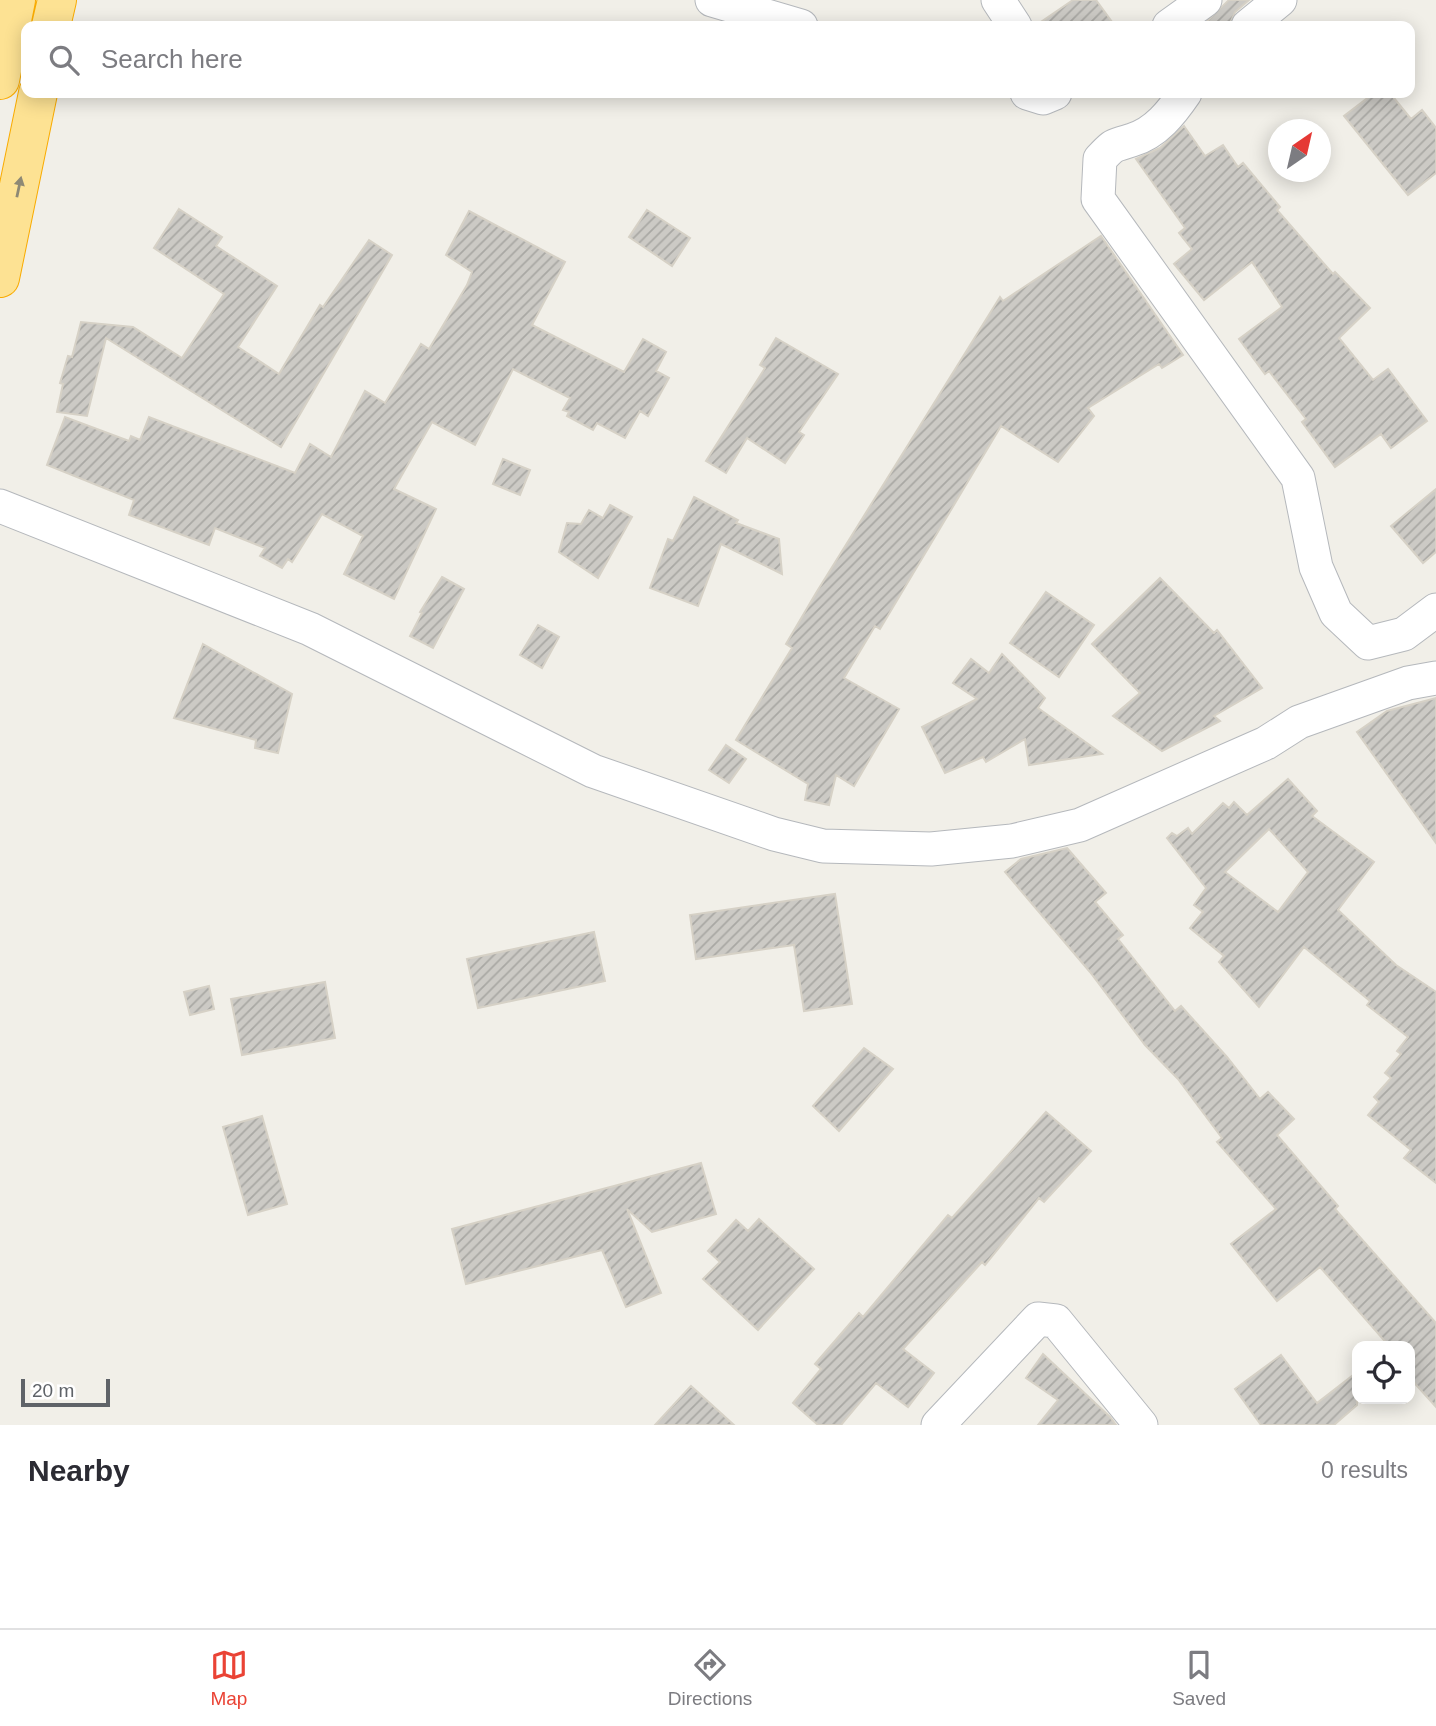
<!DOCTYPE html>
<html lang="en">
<head>
<meta charset="utf-8">
<style>
  :root { --surface:#fff; --page:#f2f2f3; --text:#2b2b33; --muted:#7c7c81; --line:#e1e1e2; --accent:#ea4335 }
  body { margin:0; font-family:Helvetica,sans-serif; background:var(--page); color:var(--text) }
  .controls { position:absolute; right:21px; bottom:21px; display:grid; overflow:hidden; border-radius:14px; box-shadow:0 4px 18px #0003 }
  .controls button { width:63px; height:63px; display:grid; place-items:center; padding:0; border:0; border-bottom:2px solid var(--line); background:var(--surface); color:var(--text); font:35px sans-serif }
  .compass { position:absolute; left:1268px; top:119px; width:63px; height:63px; border-radius:50%; background:var(--surface); box-shadow:0 4px 18px #0003; rotate:34deg }
  .scale { position:absolute; left:21px; bottom:18px; width:89px; box-sizing:border-box; padding-left:7px; border:4px solid #5f6368; border-top:0; font-size:19px; line-height:24px; white-space:nowrap; color:#5f6368; -webkit-text-stroke:5px #fff; paint-order:stroke }
  .list { margin:0; padding:0; list-style:none }
  h2 { display:flex; justify-content:space-between; align-items:center; height:91px; margin:0; padding:0 28px; font-size:30px }
  h2 small { font-size:23px; font-weight:400; color:var(--muted) }
  .icon { flex:none; width:38px; height:38px; fill:none; stroke:currentColor; stroke-width:2; stroke-linecap:round; stroke-linejoin:round }
  .map { position:relative; flex:none; width:1436px; height:1425px; overflow:hidden }
  .search { position:absolute; background:var(--surface); box-shadow:0 4px 18px #0003; left:21px; right:21px; top:21px; height:77px; display:flex; align-items:center; gap:18px; box-sizing:border-box; padding:0 24px; border-radius:14px; color:var(--muted); font-size:26px }
  .sheet { height:203px; background:var(--surface) }
  nav { display:flex; justify-content:space-around; align-items:center; box-sizing:border-box; height:98px; border-top:2px solid var(--line); background:var(--surface); font-size:19px; color:var(--muted) }
  nav a { display:grid; justify-items:center; gap:4px }
  nav .on { color:var(--accent) }
  .map>svg:first-child { display:block }
  .building { fill:url(#building-hatch); stroke:#d6d1c6; stroke-width:2; fill-rule:evenodd }
  .lines { fill:none; stroke-linecap:round; stroke-linejoin:round }
  .minor-casing { stroke:#b5b8bc; stroke-width:35 }
  .highway-casing { stroke:#f9ab00; stroke-width:40 }
  .minor { stroke:#fff; stroke-width:33 }
  .highway { stroke:#fde293; stroke-width:38 }
  .oneway { fill:#8e8975 }
</style>
</head>
<body>
<div class="map">
<svg width="1436" height="1425" viewBox="0 0 1436 1425">
  <defs>
    <pattern id="building-hatch" width="6" height="6" patternUnits="userSpaceOnUse" patternTransform="scale(1.75)"><rect width="6" height="6" fill="#cccac5"/><path d="M-1 1l2-2M0 6l6-6M5 7l2-2" fill="none" stroke="#a9a8a4"/></pattern>
  </defs>
  <rect width="100%" height="100%" fill="#f1efe8"/>
  <path class="building" d="M1073 0H1096L1115 26H1035Z
    M1229 0H1249L1235 12 1229 26H1202Z
    M1374 93H1390L1411 119 1422 110 1436 128V173L1408 195 1344 116Z
    M1184 126 1205 156 1223 145 1238 167 1243 163 1280 207 1277 210 1333 274 1335 272 1370 308 1339 338 1373 380 1388 369 1427 421 1391 448 1381 434 1335 467 1302 422 1306 419 1269 371 1265 374 1239 339 1282 307 1252 262 1204 300 1174 264 1192 249 1179 233 1185 228 1136 159 1160 148Z
    M179 209 222 237 216 246 277 286 238 347 279 374 320 305 323 307 369 240 392 255 281 447 106 338 87 416 57 412 63 384 60 383 68 356 72 357 81 322 133 327 182 358 224 294 154 248Z
    M647 210 690 238 672 266 629 237Z
    M469 211 565 262 532 325 624 372 643 339 666 352 656 371 669 378 648 416 640 411 625 438 597 423 593 430 567 416 569 412 563 410 570 398 513 369 475 445 432 422 394 489 436 509 394 599 344 574 363 536 322 514 292 562 288 559 282 568 260 556 265 548 215 528 209 545 129 515 134 500 47 465 65 417 129 441 131 436 140 440 149 417 295 473 310 444 331 457 365 391 385 403 421 344 429 349 467 285 472 272 446 255Z
    M1101 236 1183 355 1162 368 1159 364 1088 408 1094 416 1058 462 1001 426 880 629 875 626 844 678 899 709 854 786 836 775 829 805 805 800 808 784 736 740 792 648 786 644 816 593 1000 297 1003 301Z
    M776 338 838 374 799 432 804 435 785 463 747 438 726 473 706 461 765 368 760 365Z
    M503 459 530 470 520 495 493 484Z
    M1436 489V552L1423 563 1391 526Z
    M694 497 738 520 736 523 779 539 782 574 721 544 698 606 650 588 668 539 673 541Z
    M610 505 632 517 598 578 559 552 567 523 581 524 589 510 603 518Z
    M442 577 464 589 433 648 410 636 422 613 420 612Z
    M1160 578 1214 633 1217 630 1262 688 1214 716 1220 721 1162 751 1113 716 1140 693 1092 644Z
    M1046 592 1094 625 1059 677 1010 643Z
    M538 625 559 637 542 668 520 655Z
    M203 644 292 694 278 753 255 748 256 740 174 718Z
    M1002 654 1045 698 1038 708 1102 754 1029 765 1025 739 986 762 983 757 945 773 922 727 977 699 953 683 971 659 989 673Z
    M1436 698V843L1357 732 1387 711Z
    M726 745 746 759 729 783 709 770Z
    M1288 779 1317 811 1312 816 1374 862 1338 910 1396 965 1436 992V1183L1404 1158 1411 1150 1368 1115 1379 1102 1374 1097 1391 1078 1385 1073 1401 1054 1397 1051 1408 1037 1367 1005 1370 1001 1304 947 1259 1007 1219 962 1224 956 1190 928 1203 912 1194 905 1206 888 1167 838 1172 833 1177 836 1188 828 1192 834 1223 803 1229 808 1234 802 1247 815ZM1269 829 1308 872 1278 912 1225 872Z
    M1067 848 1106 893 1095 902 1123 935 1118 939 1175 1011 1181 1006 1227 1057 1260 1099 1268 1092 1294 1119 1277 1135 1338 1206 1335 1209 1436 1323V1407L1410 1378V1346H1389L1320 1267 1277 1301 1231 1244 1276 1209 1217 1142 1222 1138 1178 1079 1145 1045 1090 972 1005 872 1021 859Z
    M835 894 852 1004 804 1011 794 945 696 959 690 915Z
    M594 932 605 981 478 1008 467 959Z
    M325 982 335 1038 242 1055 231 999Z
    M209 986 214 1009 190 1015 184 992Z
    M864 1048 893 1069 839 1131 813 1106Z
    M1046 1112 1091 1151 1044 1202 1039 1198 985 1265 982 1262 903 1349 934 1373 908 1407 876 1383 841 1425H818L793 1403 821 1369 815 1364 859 1313 863 1317 948 1215 952 1218Z
    M262 1116 287 1204 248 1215 223 1127Z
    M701 1163 716 1214 652 1232 627 1209 661 1293 626 1307 602 1250 466 1284 452 1229Z
    M759 1219 814 1269 758 1330 703 1279 720 1262 708 1251 736 1220 748 1231Z
    M1043 1354 1110 1417 1116 1425H1038L1058 1400 1026 1378Z
    M1281 1355 1317 1403 1357 1372V1405L1334 1425H1261L1235 1389Z
    M691 1386 734 1425H655Z"/>
  <g class="lines">
    <defs>
      <path id="minor" d="M712 0 801 26
        M998 0 1015 26
        M1169 26 1205 0
        M1248 26 1280 0
        M1027 93 1043 98 1055 93
        M1185 93C1172 112 1156 133 1132 140 1112 147 1116 142 1100 159L1098 199 1298 478 1316 567 1336 613 1368 643 1404 634 1436 610
        M0 506 310 629 593 771 774 834 823 846 931 849 1012 841 1080 825 1266 743 1299 722 1408 683 1436 678
        M938 1425 1038 1319 1056 1321 1141 1425"/>
      <path id="highway" d="M51 26 57 0
        M0 80 16 0
        M0 278 38 93"/>
    </defs>
    <use href="#minor" class="minor-casing"/>
    <use href="#highway" class="highway-casing"/>
    <use href="#minor" class="minor"/>
    <use href="#highway" class="highway"/>
  </g>
  <defs><path id="oneway-solid" d="M-6-.8H1V-3.2L6.5 0L1 3.2V.8H-6Z" transform="scale(1.75)"/></defs>
  <use class="oneway" href="#oneway-solid" transform="translate(19 187) rotate(-78)"/>
</svg>
<div class="controls">
<button><svg class="icon" aria-label="locate" viewBox="0 0 24 24"><circle cx="12" cy="12" r="6"/><path d="M12 2v4M12 18v4M2 12h4M18 12h4"/></svg></button>
</div>
<svg class="compass" viewBox="-18 -18 36 36"><path d="M0-13l5 13h-10z" fill="#e53935"/><path d="M0 13l5-13h-10z" fill="#7c7c81"/></svg>
<div class="scale">20 m</div>
<div class="search"><svg class="icon" aria-label="search" viewBox="0 0 24 24"><circle cx="10" cy="10" r="6"/><path d="M15 15l6 6"/></svg>Search here</div>
</div>
<section class="sheet">
<h2>Nearby<small>0 results</small></h2>
<ul class="list">
</ul>
</section>
<nav>
<a class="on"><svg class="icon" aria-label="map" viewBox="0 0 24 24"><path d="M3 6l6-2 6 2 6-2v14l-6 2-6-2-6 2zM9 4v14M15 6v14"/></svg>Map</a>
<a><svg class="icon" aria-label="directions" viewBox="0 0 24 24"><path d="M12 3l9 9-9 9-9-9zM9 14v-3h6M13 9l2 2-2 2"/></svg>Directions</a>
<a><svg class="icon" aria-label="saved" viewBox="0 0 24 24"><path d="M7 4h10v16l-5-4-5 4z"/></svg>Saved</a>
</nav>
</body>
</html>
